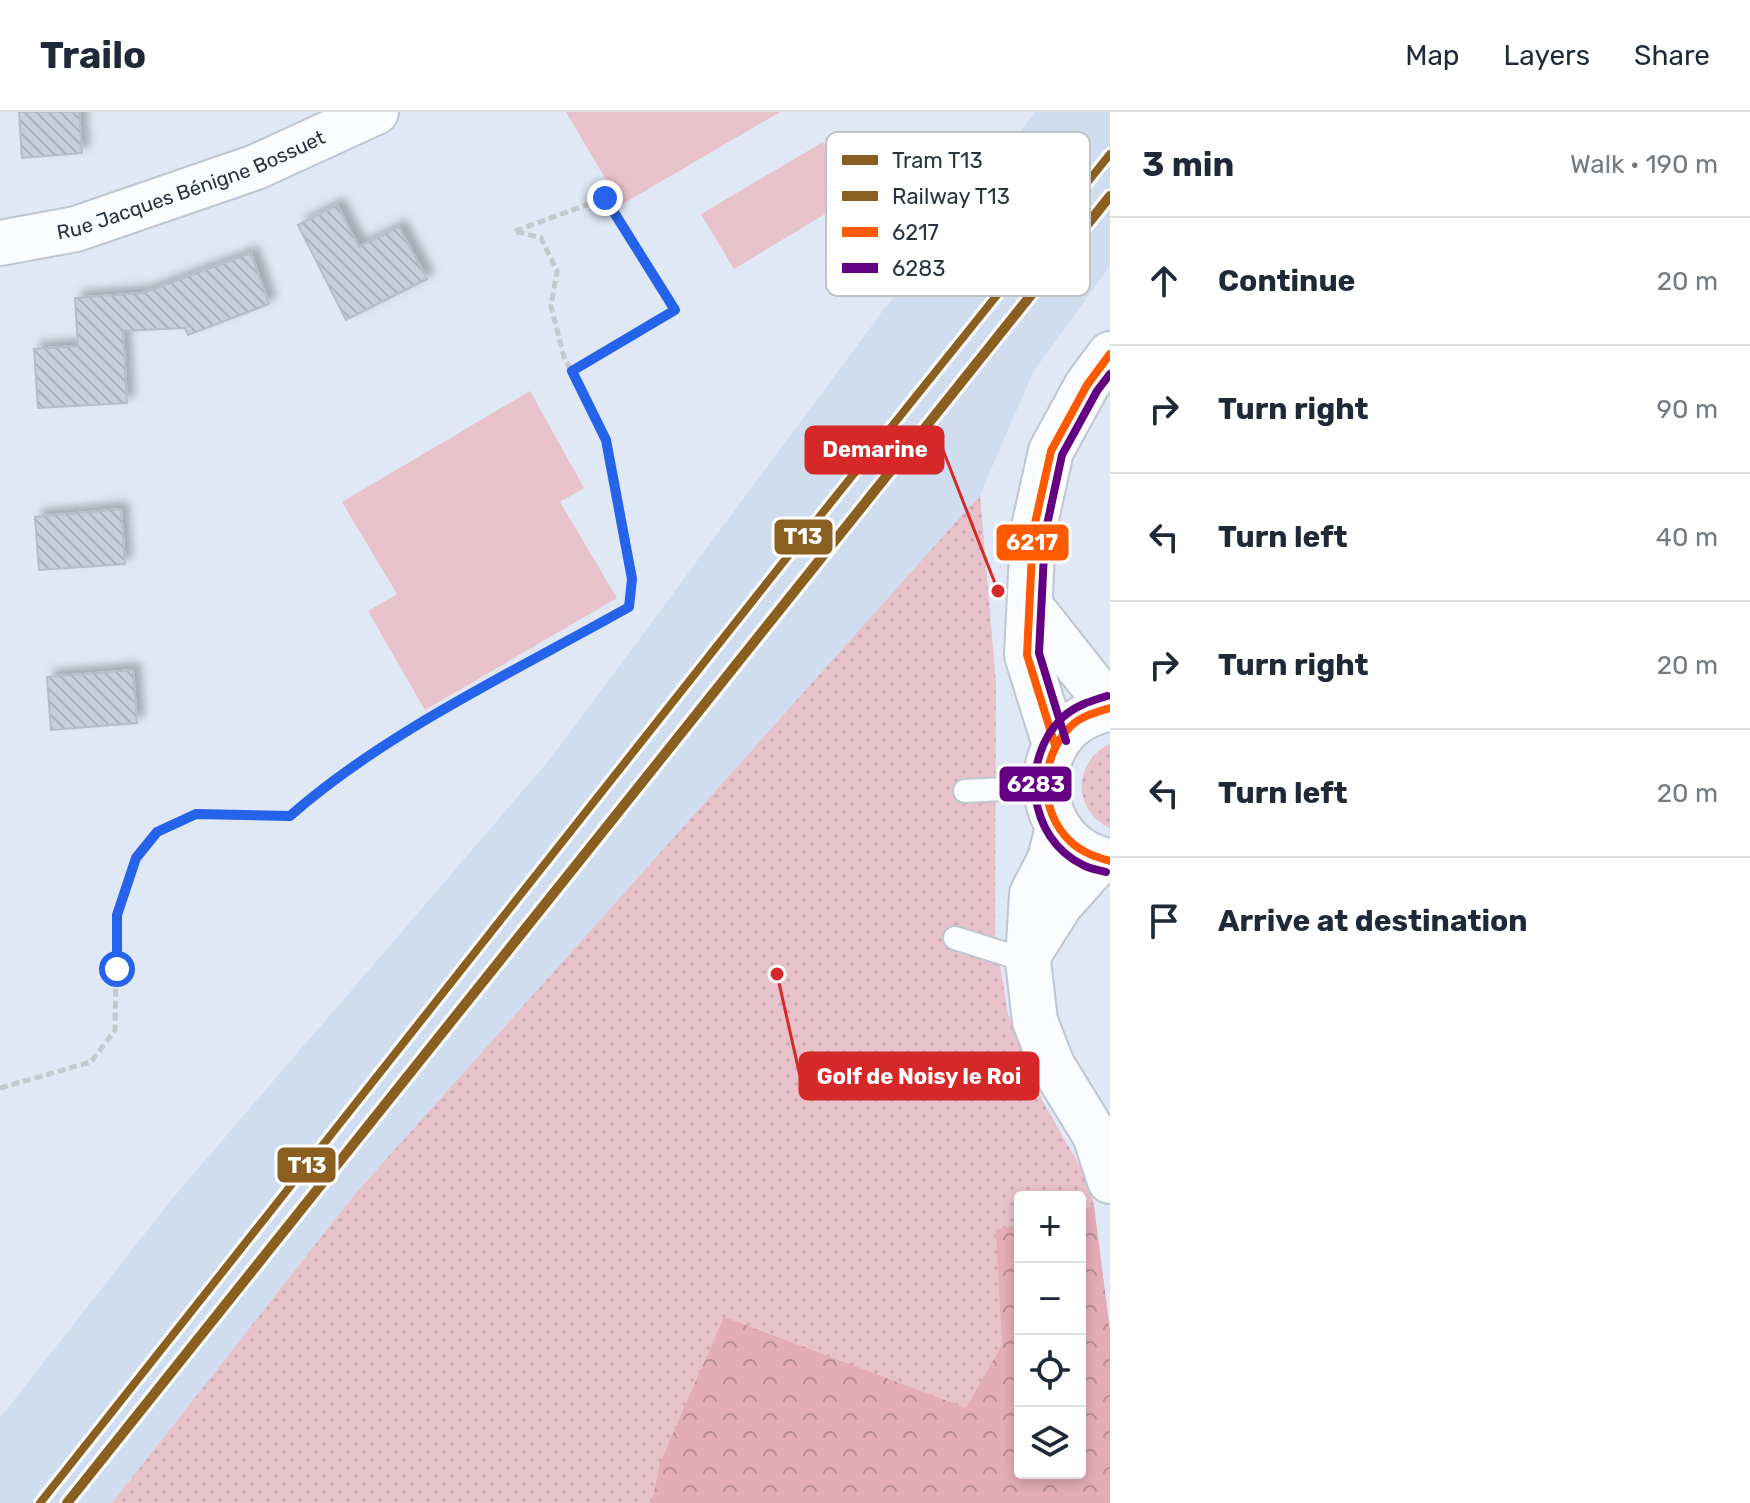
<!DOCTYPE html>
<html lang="en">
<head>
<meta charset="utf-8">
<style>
  :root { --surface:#fff; --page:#f2f2f3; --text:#1f2937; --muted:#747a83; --line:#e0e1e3 }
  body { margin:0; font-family:Rubik,sans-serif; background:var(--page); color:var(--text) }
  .controls { position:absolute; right:24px; bottom:24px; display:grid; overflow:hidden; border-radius:8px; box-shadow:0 4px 12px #0003 }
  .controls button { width:72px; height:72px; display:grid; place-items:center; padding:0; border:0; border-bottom:2px solid var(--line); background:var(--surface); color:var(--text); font:40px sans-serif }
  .stop { position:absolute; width:24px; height:24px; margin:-18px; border:6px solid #2563eb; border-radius:50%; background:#fff }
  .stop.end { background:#2563eb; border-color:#fff; box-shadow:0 2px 8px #0008 }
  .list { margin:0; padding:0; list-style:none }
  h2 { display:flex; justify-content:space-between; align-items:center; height:104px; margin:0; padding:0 32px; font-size:34px }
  h2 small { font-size:26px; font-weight:400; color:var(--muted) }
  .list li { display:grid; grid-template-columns:52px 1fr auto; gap:24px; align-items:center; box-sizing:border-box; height:128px; padding:0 32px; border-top:2px solid var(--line) }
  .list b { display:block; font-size:30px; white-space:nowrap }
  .list em { font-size:26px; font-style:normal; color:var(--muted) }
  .icon { flex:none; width:44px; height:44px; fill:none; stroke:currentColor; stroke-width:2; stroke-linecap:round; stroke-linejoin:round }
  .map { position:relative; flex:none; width:1110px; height:1391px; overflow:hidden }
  header { display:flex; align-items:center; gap:48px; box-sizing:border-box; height:112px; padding:0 40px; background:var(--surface); border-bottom:2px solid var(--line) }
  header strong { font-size:38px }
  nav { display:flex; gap:44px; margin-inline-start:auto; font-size:28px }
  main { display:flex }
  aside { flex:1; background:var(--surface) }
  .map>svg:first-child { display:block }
  .built { fill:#cfddef }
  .grass { fill:url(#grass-dots); fill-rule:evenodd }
  .forest { fill:url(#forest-crowns) }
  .garden { fill:#e8c2ca }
  .building { fill:url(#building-back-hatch); stroke:#b6bcc9; stroke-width:2; filter:url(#shadow) }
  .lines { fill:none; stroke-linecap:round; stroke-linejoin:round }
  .lane-casing { stroke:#bdc6d1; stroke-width:26 }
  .street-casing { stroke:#bdc6d1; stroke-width:48 }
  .secondary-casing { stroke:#bdc6d1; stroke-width:48 }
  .path { stroke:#c5c9ce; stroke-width:5; stroke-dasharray:8 4; stroke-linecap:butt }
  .lane { stroke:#fafcfd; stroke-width:22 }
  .street { stroke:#fafcfd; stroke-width:44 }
  .secondary { stroke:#fafcfd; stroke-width:44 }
  .bus-1-casing { stroke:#fff; stroke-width:14 }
  .bus-2-casing { stroke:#fff; stroke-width:14 }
  .bus-1 { stroke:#ff5a00; stroke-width:8 }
  .bus-2 { stroke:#640082; stroke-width:8 }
  .rail-1-casing { stroke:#fff; stroke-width:16 }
  .rail-1 { stroke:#8a5f20; stroke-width:10 }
  .tram-1-casing { stroke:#fff; stroke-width:14 }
  .tram-1 { stroke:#8a5f20; stroke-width:8 }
  .route { stroke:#2563eb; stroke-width:10 }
  .labels { text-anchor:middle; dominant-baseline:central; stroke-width:6; stroke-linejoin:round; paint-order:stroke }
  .street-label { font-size:20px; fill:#2a3441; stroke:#fff }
  .key { fill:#fff; stroke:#bfc2c6; stroke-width:2 }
  .key-label { font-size:22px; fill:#2a3441 }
  .leader { fill:none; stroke:#d62828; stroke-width:3 }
  .callout-dot { fill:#d62828; stroke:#fff; stroke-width:3 }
  .callout { fill:#d62828; stroke:#d62828; stroke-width:3 }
  .callout-label { font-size:22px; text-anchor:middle; font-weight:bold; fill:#fff }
  .line-badge { stroke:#fff; stroke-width:3 }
  .badge-label { font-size:22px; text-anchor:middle; font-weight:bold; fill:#fff }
</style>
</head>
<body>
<header>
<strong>Trailo</strong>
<nav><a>Map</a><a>Layers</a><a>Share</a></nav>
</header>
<main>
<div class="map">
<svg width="1110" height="1391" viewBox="0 0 1110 1391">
  <defs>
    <pattern id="grass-dots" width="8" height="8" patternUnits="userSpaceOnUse" patternTransform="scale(2)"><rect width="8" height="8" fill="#e8c2ca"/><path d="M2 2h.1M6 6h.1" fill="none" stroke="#c7a7af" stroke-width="1.8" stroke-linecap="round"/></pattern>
    <pattern id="forest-crowns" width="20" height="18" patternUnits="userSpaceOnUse" patternTransform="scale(2)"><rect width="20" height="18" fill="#e3acb7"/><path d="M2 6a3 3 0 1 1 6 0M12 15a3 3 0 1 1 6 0" fill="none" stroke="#b88d96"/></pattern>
    <pattern id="building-back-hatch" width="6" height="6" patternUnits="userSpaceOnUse" patternTransform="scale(2)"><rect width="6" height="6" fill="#c8cfdb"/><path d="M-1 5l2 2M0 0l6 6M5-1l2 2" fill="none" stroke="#acb2bd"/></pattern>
    <filter id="shadow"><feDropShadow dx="7" dy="-7" stdDeviation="4" flood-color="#0004"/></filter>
  </defs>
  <rect width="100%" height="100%" fill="#dfe8f4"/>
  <path class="built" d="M1036 0H1110V154L1033 260 980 383 355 1082 112 1391H0V1306L172 1087 551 646 968 84Z"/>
  <path class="grass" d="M980 383 996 571 995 823 1008 902 1043 990 1091 1073 1110 1219V1391H112L355 1082ZM1020 1085H1080V1361H1020Z
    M1110 632V716C1072 699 1073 649 1110 632Z"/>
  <path class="forest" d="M1094 1094 1110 1219V1391H652L660 1351 724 1205 966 1296 1002 1233 996 1118 1020 1112V1361H1080V1098Z"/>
  <path class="garden" d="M566 0H780L621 93Z
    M823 30 855 84 734 157 701 102Z
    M530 279 584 376 560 390 617 486 425 598 368 499 397 482 342 390Z"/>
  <path class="building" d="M19 0H79L82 41 22 46Z
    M337 93 359 135 399 115 427 167 346 208 298 113Z
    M251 141 269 192 188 223 185 216 123 219 127 291 38 296 34 237 78 234 75 186 143 181Z
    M121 397 125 452 39 458 35 405Z
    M133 558 137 611 51 618 47 565Z"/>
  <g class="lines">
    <defs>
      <path id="lane" d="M965 679 1045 675
        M955 826 1028 849"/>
      <g id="street">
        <path id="s1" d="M0 131 76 117 256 55 376 0"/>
        <path d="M1058 716 1050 747 1032 782 1028 849 1035 909 1052 953 1095 1023 1110 1069"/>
        <path d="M1031 839 1060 793 1100 748"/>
      </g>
      <path id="secondary" d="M1031 495 1110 595
        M1110 596C1096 600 1083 604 1071 614 1024 656 1047 740 1110 749
        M1055 633 1027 543 1033 420 1051 339 1087 273 1110 242"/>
    </defs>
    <use href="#lane" class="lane-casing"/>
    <use href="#street" class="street-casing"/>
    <use href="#secondary" class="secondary-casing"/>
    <path class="path" d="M515 119 605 86 675 198 572 259
      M0 976 91 950 115 918 117 803 136 746 157 720 196 702 290 704C384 620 519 557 629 495L632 467 606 328 564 245 551 194 557 159 541 126 514 119"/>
    <use href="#lane" class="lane"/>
    <use href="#street" class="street"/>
    <use href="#secondary" class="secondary"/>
    <defs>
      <path id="bus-1" d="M1110 596C1097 600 1081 604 1071 614 1039 645 1038 700 1071 730 1083 741 1096 745 1110 749
        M1055 633 1027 543 1033 420 1051 339 1087 273 1110 242"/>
      <path id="bus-2" d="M1066 629 1039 541 1045 422 1062 343 1097 279 1110 262
        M1106 760C1099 758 1090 757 1083 753 1027 726 1020 647 1062 606 1074 594 1091 589 1107 584"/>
    </defs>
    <use href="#bus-1" class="bus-1-casing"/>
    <use href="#bus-2" class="bus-2-casing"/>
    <use href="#bus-1" class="bus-1"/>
    <use href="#bus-2" class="bus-2"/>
    <defs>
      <path id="rail-1" d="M67 1391 1110 84"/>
    </defs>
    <use href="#rail-1" class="rail-1-casing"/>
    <use href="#rail-1" class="rail-1"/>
    <defs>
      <path id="tram-1" d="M40 1391 792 439 1110 42"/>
    </defs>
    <use href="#tram-1" class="tram-1-casing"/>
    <use href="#tram-1" class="tram-1"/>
  </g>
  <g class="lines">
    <path class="route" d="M117 857V803L136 746 157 720 196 702 290 704C385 620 519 557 629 495L632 467 606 328 572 259 675 198 605 86"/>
  </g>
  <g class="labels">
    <g class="street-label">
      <text stroke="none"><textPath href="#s1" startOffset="200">Rue Jacques Bénigne Bossuet</textPath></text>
    </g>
  </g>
  <rect x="826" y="20" width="264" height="164" rx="12" class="key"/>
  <rect x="842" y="43" width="36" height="10" fill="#8a5f20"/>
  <rect x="842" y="79" width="36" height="10" fill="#8a5f20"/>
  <rect x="842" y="115" width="36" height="10" fill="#ff5a00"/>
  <rect x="842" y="151" width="36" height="10" fill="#640082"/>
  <g class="key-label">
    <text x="892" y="56">Tram T13</text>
    <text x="892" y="92">Railway T13</text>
    <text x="892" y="128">6217</text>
    <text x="892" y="164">6283</text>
  </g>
  <path class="leader" d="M998 479L943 338M777 862L800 964"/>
  <g class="callout-dot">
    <circle cx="998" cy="479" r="8"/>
    <circle cx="777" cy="862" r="8"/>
  </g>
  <g class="callout">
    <rect x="806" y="315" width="137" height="46" rx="8"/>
    <rect x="800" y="941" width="238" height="46" rx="8"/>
  </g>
  <g class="callout-label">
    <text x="875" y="345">Demarine</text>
    <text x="919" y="972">Golf de Noisy le Roi</text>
  </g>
  <g class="line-badge">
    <rect x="773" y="406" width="61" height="38" rx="8" fill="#8a5f20"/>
    <rect x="995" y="411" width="75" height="39" rx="8" fill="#ff5a00"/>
    <rect x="998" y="653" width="75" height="38" rx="8" fill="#640082"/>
    <rect x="276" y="1034" width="61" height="38" rx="8" fill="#8a5f20"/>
  </g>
  <g class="badge-label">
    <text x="803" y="432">T13</text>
    <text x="1032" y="438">6217</text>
    <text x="1036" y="680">6283</text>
    <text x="307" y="1061">T13</text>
  </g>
</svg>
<div class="controls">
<button>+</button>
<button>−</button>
<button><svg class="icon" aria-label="locate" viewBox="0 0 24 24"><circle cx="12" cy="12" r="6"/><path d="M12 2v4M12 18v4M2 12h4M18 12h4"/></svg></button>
<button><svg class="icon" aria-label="layers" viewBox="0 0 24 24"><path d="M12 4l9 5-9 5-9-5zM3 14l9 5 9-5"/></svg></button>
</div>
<div class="stop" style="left:117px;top:857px"></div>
<div class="stop end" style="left:605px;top:86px"></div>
</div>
<aside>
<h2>3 min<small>Walk · 190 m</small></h2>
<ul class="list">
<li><svg class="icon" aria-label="ahead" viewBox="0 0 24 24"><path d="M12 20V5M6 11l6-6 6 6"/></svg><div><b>Continue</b></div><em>20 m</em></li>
<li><svg class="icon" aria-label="right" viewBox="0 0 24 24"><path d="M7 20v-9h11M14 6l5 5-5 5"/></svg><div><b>Turn right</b></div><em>90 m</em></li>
<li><svg class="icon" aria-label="left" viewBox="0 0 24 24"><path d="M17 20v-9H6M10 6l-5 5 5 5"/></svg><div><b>Turn left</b></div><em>40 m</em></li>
<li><svg class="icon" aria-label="right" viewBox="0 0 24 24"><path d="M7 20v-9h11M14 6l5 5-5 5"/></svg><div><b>Turn right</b></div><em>20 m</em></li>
<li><svg class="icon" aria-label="left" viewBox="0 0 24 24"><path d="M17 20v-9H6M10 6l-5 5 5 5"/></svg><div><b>Turn left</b></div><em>20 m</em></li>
<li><svg class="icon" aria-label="arrive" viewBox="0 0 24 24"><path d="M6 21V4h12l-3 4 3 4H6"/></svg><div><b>Arrive at destination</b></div></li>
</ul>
</aside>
</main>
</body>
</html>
